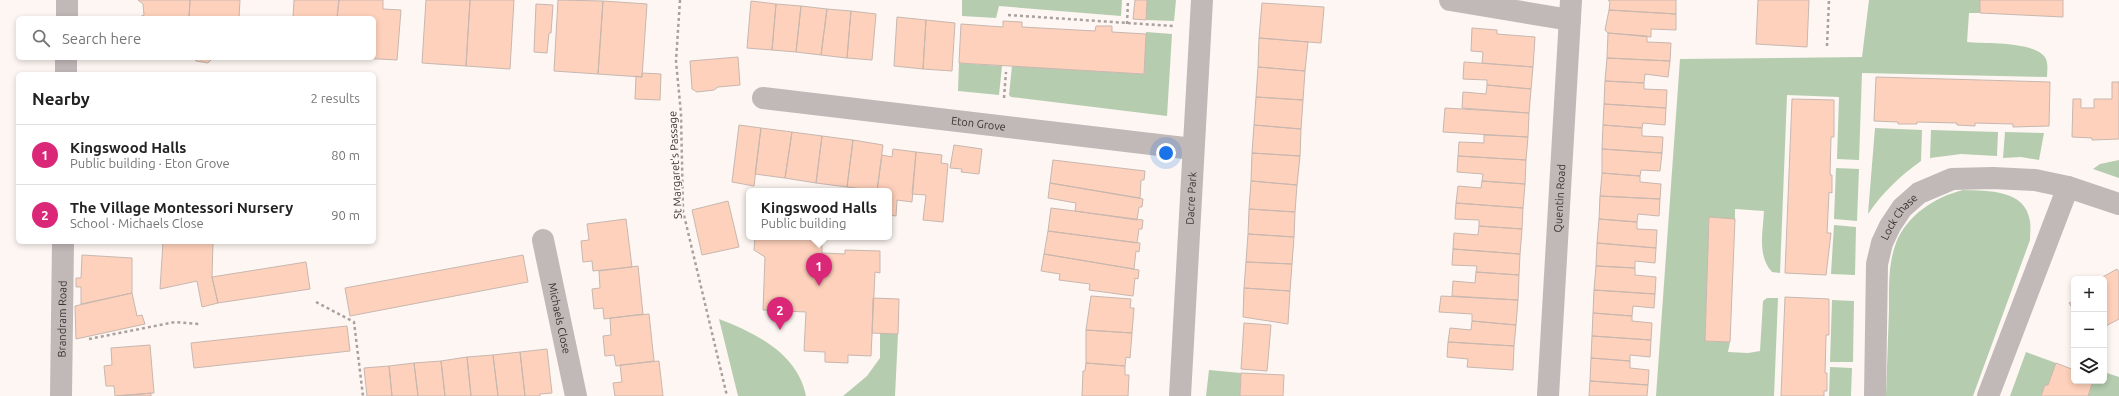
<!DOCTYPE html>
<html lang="en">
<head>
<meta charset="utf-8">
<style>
  :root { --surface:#fff; --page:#f2f2f2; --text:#222; --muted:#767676; --line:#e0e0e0; --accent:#db2777 }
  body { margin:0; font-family:Ubuntu,sans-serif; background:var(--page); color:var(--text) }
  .controls { position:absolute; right:12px; bottom:12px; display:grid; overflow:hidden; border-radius:6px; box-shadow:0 2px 6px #0003 }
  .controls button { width:36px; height:36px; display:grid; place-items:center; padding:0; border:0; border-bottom:1px solid var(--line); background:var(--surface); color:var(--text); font:20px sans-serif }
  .you { position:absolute; left:1166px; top:153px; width:14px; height:14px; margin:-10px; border:3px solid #fff; border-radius:50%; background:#1a73e8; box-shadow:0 0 0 6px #1a73e833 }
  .badge { display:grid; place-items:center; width:26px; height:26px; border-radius:50%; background:var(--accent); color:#fff; font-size:13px; font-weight:700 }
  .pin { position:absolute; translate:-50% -33px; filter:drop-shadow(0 1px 2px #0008) }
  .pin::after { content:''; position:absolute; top:21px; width:14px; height:12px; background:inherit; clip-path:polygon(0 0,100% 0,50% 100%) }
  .popup { position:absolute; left:746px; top:188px; width:146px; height:52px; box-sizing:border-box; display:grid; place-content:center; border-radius:6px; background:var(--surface); filter:drop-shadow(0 1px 3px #0005); font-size:13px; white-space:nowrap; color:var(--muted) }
  .popup b { font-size:15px; color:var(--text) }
  .popup::after { content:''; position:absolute; left:50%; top:100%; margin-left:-8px; border:8px solid transparent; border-top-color:var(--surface) }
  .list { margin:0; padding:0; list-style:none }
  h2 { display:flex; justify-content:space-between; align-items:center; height:52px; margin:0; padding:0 16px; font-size:17px }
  h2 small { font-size:13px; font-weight:400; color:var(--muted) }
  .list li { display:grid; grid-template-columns:26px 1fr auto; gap:12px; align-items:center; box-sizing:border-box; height:60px; padding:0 16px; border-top:1px solid var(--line) }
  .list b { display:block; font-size:15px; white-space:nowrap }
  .list p { margin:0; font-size:13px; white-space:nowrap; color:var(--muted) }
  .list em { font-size:13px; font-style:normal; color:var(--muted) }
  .icon { flex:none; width:22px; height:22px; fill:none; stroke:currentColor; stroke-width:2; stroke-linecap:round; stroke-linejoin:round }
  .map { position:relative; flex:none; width:2119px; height:396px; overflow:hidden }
  .search { position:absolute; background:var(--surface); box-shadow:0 2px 6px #0003; left:16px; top:16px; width:360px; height:44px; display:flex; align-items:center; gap:10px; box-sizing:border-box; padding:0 14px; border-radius:6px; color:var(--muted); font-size:15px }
  .panel { position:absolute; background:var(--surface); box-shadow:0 2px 6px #0003; left:16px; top:72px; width:360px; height:172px; border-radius:6px }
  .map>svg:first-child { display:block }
  .green { fill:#b5ccaf }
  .building { fill:#fed1bc; stroke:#c8b7af }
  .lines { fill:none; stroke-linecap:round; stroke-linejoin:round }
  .path { stroke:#a8a19d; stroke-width:2.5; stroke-dasharray:3 3; stroke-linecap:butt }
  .street { stroke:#c1b8b8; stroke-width:22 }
  .labels { text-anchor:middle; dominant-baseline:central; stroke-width:3; stroke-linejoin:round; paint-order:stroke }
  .street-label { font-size:11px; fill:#38322e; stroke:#fdf6f2 }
</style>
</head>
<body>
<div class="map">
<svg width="2119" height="396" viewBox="0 0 2119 396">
  <rect width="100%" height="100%" fill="#fdf6f2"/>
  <path class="green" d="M962 0H1122L1121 16 999 6 996 18 962 16Z
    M1147 0H1176L1174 21 1146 20Z
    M1869 0H1980V13H1969L1967 42C1986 44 2030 41 2044 56 2049 61 2047 71 2047 77L1862 73 1859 160 1837 159 1839 97 1787 95 1780 273 1772 272C1757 256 1763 231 1764 211L1735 209V219L1709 218 1705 341 1730 342 1728 352 1748 353 1760 351 1763 301 1767 298H1778L1774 396H1656L1680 59 1862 57Z
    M1146 32 1172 34 1167 116 1011 97 1009 95 1012 66 1144 74Z
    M959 63 1002 66 999 95 958 91Z
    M1875 128 1922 130 1921 161C1900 176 1883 192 1868 214Z
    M1931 130 1998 132 1997 156 1961 154 1930 158Z
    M2005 132 2044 133 2039 160 2021 157 2003 158Z
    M2119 160V178L2093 169 2100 164Z
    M1836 168 1859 169 1857 221 1834 219Z
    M1963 190C1988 191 2025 189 2030 221 2031 227 2030 234 2030 240L1973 396H1886C1887 367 1888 339 1889 310 1889 288 1888 264 1896 243 1907 215 1935 197 1963 190Z
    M1834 225 1856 227 1855 275 1831 274Z
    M1832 300 1854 301 1853 362H1830Z
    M719 319C756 333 798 354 806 396H738Z
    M880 333 898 334 895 396H843L867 376 880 358Z
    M2026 352 2056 363 2048 385H2045L2041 396H2010Z
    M1830 367 1852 368 1851 396H1829Z
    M1209 370 1241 373 1240 396H1206Z
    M2104 372 2119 377V396H2088L2093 381H2104Z"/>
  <path class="building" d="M138 0H190L189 18H137L144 15 143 4Z
    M190 0H240L239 18H189Z
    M294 0H339L337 18H293Z
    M339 0H383V9L401 10 397 60 360 58H374V18H337Z
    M426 0H470L466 66 422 63Z
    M470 0H514L510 69 466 66Z
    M558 0 603 1 598 74 554 71Z
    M1135 0H1147L1146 20 1133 19Z
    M1608 0H1676V14L1609 10 1610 2Z
    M1758 0H1809L1807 47 1756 44Z
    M1980 0H2063V17L1980 13Z
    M603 1 647 4 642 77 598 74Z
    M751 1 776 4 772 50 747 48Z
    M1262 3 1324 7 1321 43 1259 38Z
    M536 4 553 5 551 33H549L547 53 534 52Z
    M776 4 801 6 796 52 772 50Z
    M801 6 827 9 821 55 796 52Z
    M827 9 851 11 847 58 821 55Z
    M1609 10 1676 14V30L1651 29V37L1608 33 1605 30Z
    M851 11 876 14 872 60 847 58Z
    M897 17 926 20 923 69 894 66Z
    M926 20 955 23 952 71 923 69Z
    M1003 21 1022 22V27L1095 31 1096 26H1112V32L1146 34 1144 74 959 63 961 24 1003 27Z
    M1472 28 1497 30V34L1535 37 1533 67 1482 63 1483 52 1471 51Z
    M1608 33 1647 36V42L1671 43 1670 61 1607 58Z
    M1259 38 1308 42 1305 71 1258 67Z
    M738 57 740 85 718 87 714 90 697 92 692 89 690 61Z
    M193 58H213L208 63 196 61Z
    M1607 58 1670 61 1668 77 1645 74 1644 83 1605 81Z
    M1464 62 1533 67 1531 89 1487 85V80L1463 79Z
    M1258 67 1305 71 1303 100 1256 97Z
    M642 73 661 74 660 100 635 99 636 76 642 77Z
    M1876 77 2050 82 2049 126 2013 127V124L1975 123V126L1957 125V123L1917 122V124H1898V122L1874 121Z
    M1605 81 1644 83V89L1667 90 1666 108 1604 104Z
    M2112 82H2119V139L2092 140V138L2072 137 2073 99H2081V108H2094V99H2112Z
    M1487 85 1531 89 1529 113 1462 108 1463 92 1486 94Z
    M1256 97 1303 100 1301 129 1254 125Z
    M1792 99 1834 100V137H1831L1830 175H1832V193L1829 192 1827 233H1831L1826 275 1785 273Z
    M1604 104 1666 108 1665 125 1643 123 1642 128 1603 125Z
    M1445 108 1529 113 1528 137 1443 132Z
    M739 125 761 128 754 186 732 182Z
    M1254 125 1301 129 1300 156 1252 153Z
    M1603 125 1642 128V136L1663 137 1662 153 1602 149Z
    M761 128 792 132 785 178 755 174Z
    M792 132 822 136 816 183 785 178Z
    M1484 135 1528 137 1526 160 1458 156 1459 142 1484 143Z
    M822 136 853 140 847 187 816 183Z
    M853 140 883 145 877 191 847 187Z
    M954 145 982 149 979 174 961 172 962 169 950 168Z
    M893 149 916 152 912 202 897 200 896 216 889 215V191H877L882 155 892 157Z
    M1602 149 1662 153 1660 171 1641 170 1640 176 1602 173Z
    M916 152 942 155 941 163 948 164 943 222 923 220 926 195 912 194Z
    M1252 153 1300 156 1297 185 1251 181Z
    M1458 156 1526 160 1525 184 1482 181 1483 174 1457 172Z
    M1053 160 1145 171 1144 180H1141L1140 198 1050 183Z
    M1602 173 1640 176V182L1661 184 1660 199 1600 196Z
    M1251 181 1297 185 1295 212 1249 209Z
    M1482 181 1525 184 1523 208 1456 203 1458 186 1481 188Z
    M1050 183 1143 199 1142 207H1139L1137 220 1075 211 1076 203 1048 198Z
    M1600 196 1660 199 1659 216 1638 214 1637 222 1599 219Z
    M728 201 739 247 702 255 692 210Z
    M1456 203 1523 208 1522 229 1479 226V220L1455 219Z
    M1051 208 1143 220 1142 229H1139L1137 243 1048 231Z
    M1249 209 1295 212 1294 237 1248 234Z
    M1709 217 1735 219 1730 342 1705 341Z
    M626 219 632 267 593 271 592 261 583 262 581 241 589 240 587 224Z
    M1599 219 1637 222V229L1657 230 1656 248 1597 243Z
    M1479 226 1522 229 1520 254 1453 249 1454 233 1478 235Z
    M1048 231 1140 243 1139 252 1136 251 1134 269 1044 254Z
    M1248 234 1294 237 1292 264 1246 262Z
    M755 237H822V253L845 254V250L880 251V273L875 272 871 356 848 355V363L825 362V352L804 351 806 312 763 310 765 257 754 250Z
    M163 242H213L212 277 218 303 202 307 197 281 160 289Z
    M1597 243 1656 248 1655 263 1635 261V268L1596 266Z
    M1453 249 1520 254 1519 275 1476 272 1477 266 1452 265Z
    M1044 254 1139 270 1138 279 1135 278 1133 296 1089 290 1090 284 1059 280 1060 274 1041 271Z
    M82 255 132 258V293L81 304V287H76V278H81Z
    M523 255 528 282 350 316 345 288Z
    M306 262 310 289 218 303 212 277Z
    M1246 262 1292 264 1290 291 1244 288Z
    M638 266 643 314 604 319 603 308 594 309 592 289 600 288 599 271Z
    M1596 266 1635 268V275L1656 277 1655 294 1594 290Z
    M2117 269 2119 272V319L2104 327V279H2099Z
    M1476 272 1519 275 1518 300 1452 296 1453 281 1475 283Z
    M1244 288 1290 291 1288 324 1243 317Z
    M1594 290 1655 294 1654 308 1633 306 1632 316 1593 313Z
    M132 293 137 316 142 315 145 324 76 339 75 306Z
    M1091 296 1131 299 1130 308H1134L1132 333 1086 330Z
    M1441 296 1518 300 1516 325 1472 321V314L1439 312Z
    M1785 297 1829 299V335H1826L1825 373H1827V391H1824V396H1781Z
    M873 298 899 299 898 334 872 333Z
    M2074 301V311L2069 303Z
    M1593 313 1632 316V321L1652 323 1651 340 1592 336Z
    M649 314 654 361 616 366 614 355 605 356 603 336 611 335 610 318Z
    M1472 321 1516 325 1514 346 1448 342 1450 328 1471 330Z
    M1244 323 1271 325 1267 371 1241 369Z
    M347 326 350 351 194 368 191 343Z
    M1086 330 1132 333 1130 358 1126 357 1125 366 1086 363Z
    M1592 336 1651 340 1650 357 1630 355V361L1591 358Z
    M1448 342 1514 346 1513 370 1467 367 1468 359 1447 357Z
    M150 345 154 393 115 396 114 386H106L104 366 112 365 111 348Z
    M547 349 552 393 540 394V396H525L520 352Z
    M520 352 525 396H498L493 355Z
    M493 355 498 396H471L467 357Z
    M467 357 471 396H445L441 361Z
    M1591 358 1630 361V368L1649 370 1648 385 1590 381Z
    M441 361 445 396H418L414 363Z
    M659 361 663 396H615L613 383 622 382 620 365Z
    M414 363 418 396H392L389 366Z
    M1086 363 1125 366V375H1129L1128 396H1082L1083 371H1085Z
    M2056 363 2074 370V381H2093L2088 396H2041L2045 385H2048Z
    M389 366 392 396H367L364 368Z
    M1241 373 1284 375 1283 396H1240Z
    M1590 381 1648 385 1647 396H1589Z
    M151 393V396H117Z"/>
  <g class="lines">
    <path class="path" d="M680 0 676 61 681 114 683 211 727 396
      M1008 15 1173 26
      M1127 24 1128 0
      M1827 46 1829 0
      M1004 98 1006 72
      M316 302 354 322 363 396
      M89 339 175 322 199 324"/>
    <g class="street">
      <path d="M1450 0 1570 20"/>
      <path d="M67 18V0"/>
      <path d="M66 74V58"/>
      <path id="s1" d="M763 98 1193 149"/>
      <path id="s2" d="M543 240 576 396"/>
      <path id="s3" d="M61 396 63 242"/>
      <path id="s4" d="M1180 396 1202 0"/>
      <path id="s5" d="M1548 396 1571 0"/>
      <path id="s6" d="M1875 396 1877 264 1882 243 1890 226 1902 208 1919 193 1952 179 1993 178 2035 180 2068 187"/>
      <path d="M1988 396 2068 187 2119 204"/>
    </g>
  </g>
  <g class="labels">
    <g class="street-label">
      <text stroke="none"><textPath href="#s1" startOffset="217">Eton Grove</textPath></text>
      <text transform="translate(675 165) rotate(-93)">St Margaret's Passage</text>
      <text stroke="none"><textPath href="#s4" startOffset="198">Dacre Park</textPath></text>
      <text stroke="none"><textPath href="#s5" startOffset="198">Quentin Road</textPath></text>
      <text stroke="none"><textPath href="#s6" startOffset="185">Lock Chase</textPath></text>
      <text stroke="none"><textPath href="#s2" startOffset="80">Michaels Close</textPath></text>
      <text stroke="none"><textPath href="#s3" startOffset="77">Brandram Road</textPath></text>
    </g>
  </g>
</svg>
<div class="controls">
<button>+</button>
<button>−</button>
<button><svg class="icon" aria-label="layers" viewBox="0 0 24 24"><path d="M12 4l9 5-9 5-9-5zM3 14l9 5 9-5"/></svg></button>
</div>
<div class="you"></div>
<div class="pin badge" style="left:819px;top:286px">1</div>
<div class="popup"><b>Kingswood Halls</b>Public building</div>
<div class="pin badge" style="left:780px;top:330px">2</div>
<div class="search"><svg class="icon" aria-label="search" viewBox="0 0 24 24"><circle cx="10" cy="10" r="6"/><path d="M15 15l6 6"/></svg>Search here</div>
<section class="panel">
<h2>Nearby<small>2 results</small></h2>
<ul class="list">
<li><span class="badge">1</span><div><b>Kingswood Halls</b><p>Public building · Eton Grove</p></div><em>80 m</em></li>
<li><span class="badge">2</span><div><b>The Village Montessori Nursery</b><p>School · Michaels Close</p></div><em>90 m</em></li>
</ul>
</section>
</div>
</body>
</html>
